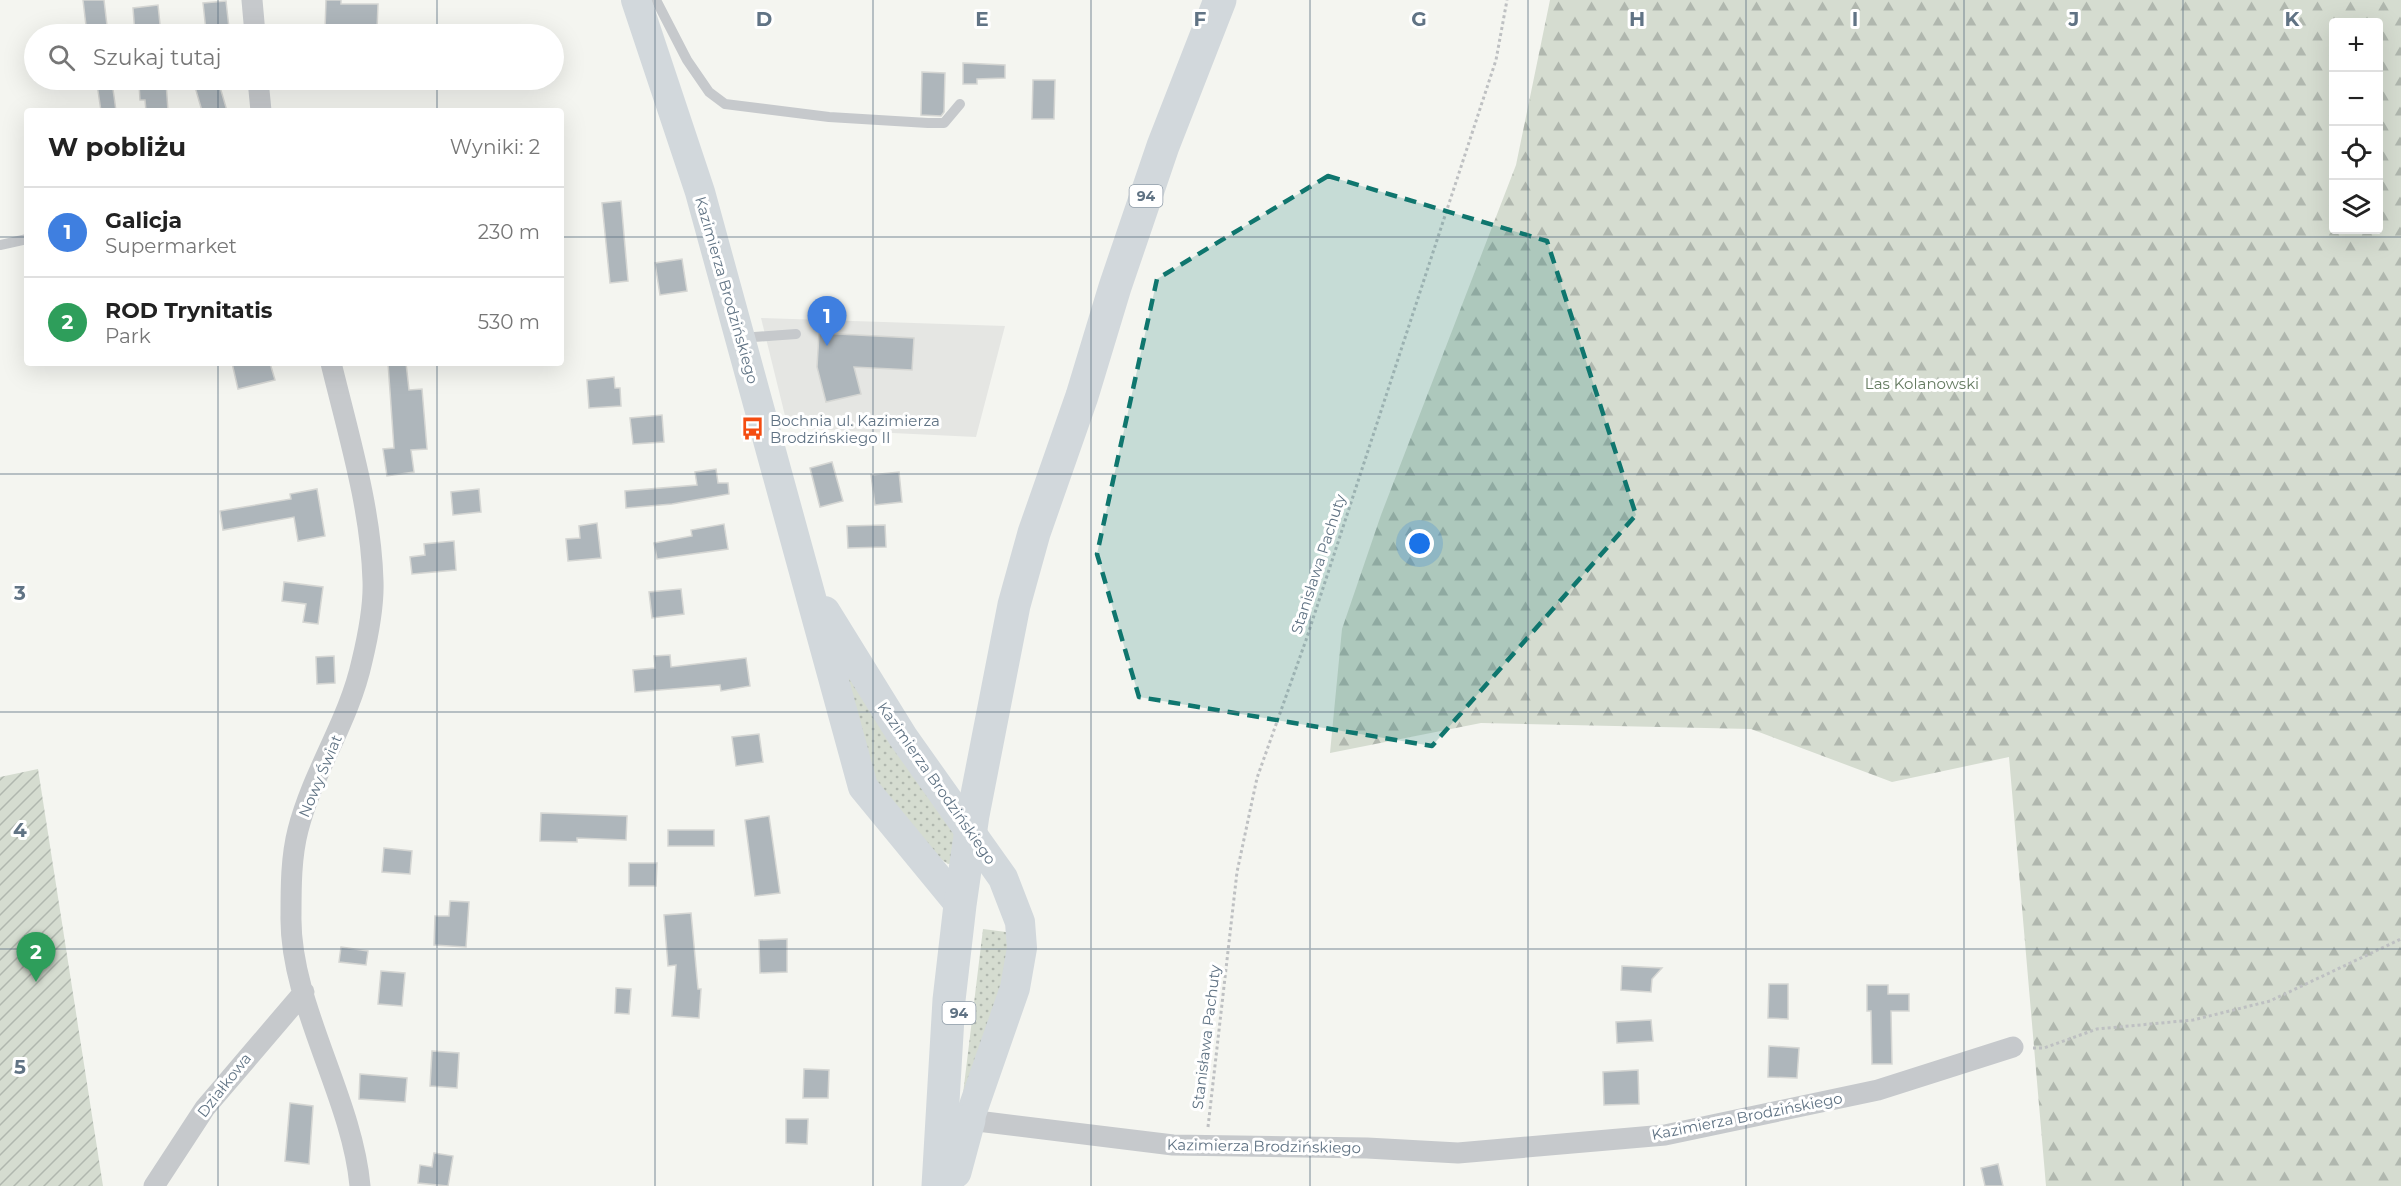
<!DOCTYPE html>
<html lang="pl">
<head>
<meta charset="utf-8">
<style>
  :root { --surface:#fff; --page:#f6f6f6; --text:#222; --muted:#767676; --line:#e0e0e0; --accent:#2563eb }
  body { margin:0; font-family:Montserrat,sans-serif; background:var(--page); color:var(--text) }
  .controls { position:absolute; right:18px; top:18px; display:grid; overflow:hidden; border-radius:6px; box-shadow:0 6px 24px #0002 }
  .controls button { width:54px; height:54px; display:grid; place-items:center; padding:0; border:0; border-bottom:2px solid var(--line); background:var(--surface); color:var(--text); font:30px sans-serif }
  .you { position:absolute; left:1420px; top:544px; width:21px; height:21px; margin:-15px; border:4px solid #fff; border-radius:50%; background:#1a73e8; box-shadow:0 0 0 9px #1a73e833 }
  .badge { display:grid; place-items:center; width:39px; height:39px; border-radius:50%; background:var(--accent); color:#fff; font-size:20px; font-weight:700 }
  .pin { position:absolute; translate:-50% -50px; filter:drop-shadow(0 2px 3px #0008) }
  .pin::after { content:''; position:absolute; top:32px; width:21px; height:18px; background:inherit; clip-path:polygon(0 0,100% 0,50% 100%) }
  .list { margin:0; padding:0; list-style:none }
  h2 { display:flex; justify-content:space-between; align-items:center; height:78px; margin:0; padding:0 24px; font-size:26px }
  h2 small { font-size:20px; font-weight:400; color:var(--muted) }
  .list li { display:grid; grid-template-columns:39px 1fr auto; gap:18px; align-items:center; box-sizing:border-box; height:90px; padding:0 24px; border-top:2px solid var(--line) }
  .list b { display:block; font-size:22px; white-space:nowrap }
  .list p { margin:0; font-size:20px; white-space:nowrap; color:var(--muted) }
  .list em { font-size:20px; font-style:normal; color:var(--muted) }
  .icon { flex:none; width:33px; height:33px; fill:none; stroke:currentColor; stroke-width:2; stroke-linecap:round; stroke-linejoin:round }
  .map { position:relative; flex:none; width:2401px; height:1186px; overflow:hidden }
  .search { position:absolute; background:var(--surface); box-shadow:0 6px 24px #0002; left:24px; top:24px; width:540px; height:66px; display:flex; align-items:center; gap:15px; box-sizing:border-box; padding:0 21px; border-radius:33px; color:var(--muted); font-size:22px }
  .panel { position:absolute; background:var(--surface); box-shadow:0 6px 24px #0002; left:24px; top:108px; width:540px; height:258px; border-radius:6px }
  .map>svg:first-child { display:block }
  .built { fill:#e5e6e3 }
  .grass { fill:url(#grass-dots) }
  .forest { fill:url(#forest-firs); fill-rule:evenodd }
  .garden { fill:url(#garden-furrows) }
  .building { fill:#aeb6bb; stroke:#d5d6d3; stroke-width:1.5 }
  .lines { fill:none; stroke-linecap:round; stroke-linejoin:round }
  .path { stroke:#bec0c2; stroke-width:3; stroke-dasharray:3 3; stroke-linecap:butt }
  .lane { stroke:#c6c9cc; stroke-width:10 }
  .street { stroke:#c6c9cc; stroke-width:21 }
  .secondary { stroke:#d2d8dc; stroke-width:30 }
  .primary { stroke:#d2d8dc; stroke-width:33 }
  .marked { fill:#0f766e; fill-opacity:0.2; stroke:#0f766e; stroke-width:4.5; stroke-dasharray:12 8; stroke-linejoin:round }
  .grid { fill:none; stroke:#607384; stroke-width:1.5; stroke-opacity:0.55 }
  .labels { text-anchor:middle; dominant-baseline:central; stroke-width:6; stroke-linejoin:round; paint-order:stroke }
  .shield { fill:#fff; stroke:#909da9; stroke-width:1.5 }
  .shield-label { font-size:14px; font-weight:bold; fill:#607384 }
  .street-label { font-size:15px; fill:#607384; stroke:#fff }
  .park-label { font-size:15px; fill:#647a60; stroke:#fff }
  .poi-label { font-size:15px; fill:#607384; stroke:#fff; text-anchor:start }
  .grid-label { font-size:20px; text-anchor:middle; font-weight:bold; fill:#607384; stroke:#fff; stroke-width:6; stroke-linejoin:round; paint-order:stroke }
</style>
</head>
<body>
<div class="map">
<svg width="2401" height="1186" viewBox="0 0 2401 1186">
  <defs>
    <pattern id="grass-dots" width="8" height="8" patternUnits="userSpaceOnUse" patternTransform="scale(1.5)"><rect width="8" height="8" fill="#d5dcd0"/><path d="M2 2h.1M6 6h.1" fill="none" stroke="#b0b7ae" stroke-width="1.8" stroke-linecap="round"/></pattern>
    <pattern id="forest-firs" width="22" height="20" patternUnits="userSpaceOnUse" patternTransform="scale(1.5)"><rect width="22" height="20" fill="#d5dcd0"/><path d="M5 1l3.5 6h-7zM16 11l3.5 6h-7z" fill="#b0b7ae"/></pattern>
    <pattern id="garden-furrows" width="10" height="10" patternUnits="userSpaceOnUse" patternTransform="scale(1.5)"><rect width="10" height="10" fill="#d5dcd0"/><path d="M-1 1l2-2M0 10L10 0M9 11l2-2" fill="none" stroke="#b0b7ae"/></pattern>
  </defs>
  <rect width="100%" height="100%" fill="#f4f5f0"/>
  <path class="built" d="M761 318 1005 326 976 437 788 428Z"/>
  <path class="grass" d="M835 649 959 832 956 863 948 864 932 853 874 780Z
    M983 929 1006 932 1009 957 958 1135Z"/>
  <path class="forest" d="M1550 0H2401V1186H2046L2009 757 1892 782 1751 729 1481 723 1330 753 1342 629 1381 515 1516 165ZM2334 22H2378V230H2334Z"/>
  <path class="garden" d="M38 769 103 1186H0V777Z"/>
  <path class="building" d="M83 0H104L108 34H87Z
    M326 0H341V4H378L377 30H325Z
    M226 1 229 28 206 31 203 3Z
    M158 5 161 34H135L133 8Z
    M963 63 1005 65V78L977 79V84H963Z
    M922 72 945 73 944 112 941 116 921 115Z
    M193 80H218L227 111H202Z
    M1033 80H1055L1054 119H1032Z
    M112 82 116 111H101L97 84Z
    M166 82 168 111H146L145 100H140L139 84Z
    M621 201 628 281 610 283 602 203Z
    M682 259 687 291 660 295 655 263Z
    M819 333 914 338 912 370 854 367 861 394 826 402 817 367Z
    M232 363H270L275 380 238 389Z
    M388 363H406L409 390 422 389 427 449 411 450 414 472 387 476 383 449 394 448Z
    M614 377 615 388H620L621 406 589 408 587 380Z
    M662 415 664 442 633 444 630 418Z
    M832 462 843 501 820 507 810 468Z
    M716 469 718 483H728L729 494 672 504 626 508 625 491 697 485 695 472Z
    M899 472 902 502 875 505 871 475Z
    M317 489 325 536 298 541 294 517 223 530 220 511 291 499 290 494Z
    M479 489 481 512 453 515 451 492Z
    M597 523 601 558 568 561 566 539 580 538 579 526Z
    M724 524 728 549 657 559 654 543 692 536 691 530Z
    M885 525 886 547 848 548 847 526Z
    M454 541 456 570 412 574 410 557 425 555 424 544Z
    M284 582 323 587 318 624 303 622 306 604 282 601Z
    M681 589 684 614 652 618 649 592Z
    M670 655 671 667 746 658 750 686 721 691 720 685 635 692 633 670 655 668 654 656Z
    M334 656 335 683 317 684 316 657Z
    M759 734 763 762 736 766 732 737Z
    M541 813 627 816 626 840 577 838V842L540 841Z
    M769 816 780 893 755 896 745 820Z
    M668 830H714V846H668Z
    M384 848 412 851 410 874 382 872Z
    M629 863H657L656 886H629Z
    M450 901 469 902 466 947 434 945 435 916H449Z
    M691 913 698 989H701L699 1018 672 1016 676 965 668 966 664 915Z
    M787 939V972L760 973 759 940Z
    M341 947 368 951 366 965 339 962Z
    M1622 966 1643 967 1662 968 1652 979 1651 992 1621 990Z
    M381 971 405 973 402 1006 378 1004Z
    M1769 984H1788V1019L1768 1018Z
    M1867 985H1888V994H1909V1011H1891L1892 1064H1872L1871 1011H1867Z
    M616 988 631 989 629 1014 615 1013Z
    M1651 1020 1653 1041 1617 1043 1616 1022Z
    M1769 1046 1799 1048 1797 1078 1768 1077Z
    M432 1051 459 1053 457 1088 430 1086Z
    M804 1069 829 1070 828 1098H803Z
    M1638 1070 1639 1104 1604 1105 1603 1072Z
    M360 1074 407 1078 405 1102 359 1099Z
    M290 1103 313 1106 309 1164 285 1161Z
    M786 1119H808L807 1144 786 1143Z
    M434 1153 453 1156 448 1186 418 1183 420 1165 432 1167Z
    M1998 1164 2003 1186H1985L1981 1168Z"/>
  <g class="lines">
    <path class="path" d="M2033 1048H2044L2097 1029 2193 1020 2270 1001 2401 939
      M1208 1127 1237 872 1257 778 1306 640 1496 60 1507 0"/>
    <path class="lane" d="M656 0 687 60 709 92 725 104 829 117 928 123H944L960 104
      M0 245 27 239
      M741 338 796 334"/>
    <path class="street" d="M252 0 255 34
      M258 80 261 111
      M331 363C348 433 371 508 373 581 374 607 368 636 362 661 349 721 313 771 298 830 291 857 291 887 291 915 289 1003 352 1096 360 1186
      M969 1120 1173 1145 1367 1148 1458 1153 1665 1135 1878 1090 2013 1047
      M154 1186 205 1108 304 992"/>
    <path class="secondary" d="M636 0 700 192 863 787 960 905
      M825 611 903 737 1003 878 1020 922 1022 948 1015 988 969 1120"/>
    <path class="primary" d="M955 1172 969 1120
      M938 1186 949 1000 960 905 973 815 1014 605 1034 533 1082 396 1115 287 1163 146 1220 0"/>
  </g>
  <path class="marked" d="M1328 176 1547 241 1636 515 1432 746 1139 697 1097 554 1157 279Z"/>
  <path class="grid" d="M218 0V34M437 0V34M655 0V1186M873 0V1186M1091 0V1186M1310 0V1186M1528 0V1186M1746 0V1186M1964 0V1186M2183 0V1186M218 80V111M437 80V111M0 237H27M561 237H2401M218 363V1186M437 363V1186M0 474H2401M0 712H2401M0 949H2401"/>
  <defs>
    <symbol id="bus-bare" viewBox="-9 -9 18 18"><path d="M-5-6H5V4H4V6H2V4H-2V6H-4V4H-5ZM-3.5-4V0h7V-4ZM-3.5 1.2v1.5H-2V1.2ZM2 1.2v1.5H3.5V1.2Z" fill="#f44c11" stroke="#fff" stroke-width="2.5" paint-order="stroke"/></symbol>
  </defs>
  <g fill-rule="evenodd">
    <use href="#bus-bare" x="736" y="412" width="33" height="33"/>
  </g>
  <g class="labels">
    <g class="shield">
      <rect x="1129.5" y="185" width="33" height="22" rx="4.5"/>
      <rect x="942.5" y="1002" width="33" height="22" rx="4.5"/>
    </g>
    <g class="shield-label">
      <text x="1146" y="196">94</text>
      <text x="959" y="1013">94</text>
    </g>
    <g class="street-label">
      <text transform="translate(727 290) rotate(74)">Kazimierza Brodzińskiego</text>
      <text transform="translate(1318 564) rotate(-72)">Stanisława Pachuty</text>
      <text transform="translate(320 776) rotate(-67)">Nowy Świat</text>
      <text transform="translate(937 783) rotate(55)">Kazimierza Brodzińskiego</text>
      <text transform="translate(1206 1037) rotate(-83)">Stanisława Pachuty</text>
      <text transform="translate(224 1085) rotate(-52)">Działkowa</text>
      <text transform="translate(1747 1116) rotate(-11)">Kazimierza Brodzińskiego</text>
      <text transform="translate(1264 1146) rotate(1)">Kazimierza Brodzińskiego</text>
    </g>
    <g class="park-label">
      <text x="1922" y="383">Las Kolanowski</text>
    </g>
    <g class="poi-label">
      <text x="770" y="420">Bochnia ul. Kazimierza<tspan x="770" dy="17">Brodzińskiego II</tspan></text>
    </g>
  </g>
  <g class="grid-label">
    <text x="764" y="26">D</text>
    <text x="982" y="26">E</text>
    <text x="1200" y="26">F</text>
    <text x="1419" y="26">G</text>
    <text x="1637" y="26">H</text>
    <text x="1855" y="26">I</text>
    <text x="2074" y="26">J</text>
    <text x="2292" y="26">K</text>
    <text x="20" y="600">3</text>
    <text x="20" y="837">4</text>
    <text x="20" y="1074">5</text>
  </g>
</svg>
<div class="controls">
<button>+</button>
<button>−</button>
<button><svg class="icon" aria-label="locate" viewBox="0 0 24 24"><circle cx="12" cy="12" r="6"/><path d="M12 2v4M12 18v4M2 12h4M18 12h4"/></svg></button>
<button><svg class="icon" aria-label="layers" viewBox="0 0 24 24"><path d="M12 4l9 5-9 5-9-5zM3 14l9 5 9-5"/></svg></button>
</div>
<div class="you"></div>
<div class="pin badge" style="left:827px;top:346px;background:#3f7fe0">1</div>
<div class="pin badge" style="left:36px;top:982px;background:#2e9e5b">2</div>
<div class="search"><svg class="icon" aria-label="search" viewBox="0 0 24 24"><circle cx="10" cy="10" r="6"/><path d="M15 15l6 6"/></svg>Szukaj tutaj</div>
<section class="panel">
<h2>W pobliżu<small>Wyniki: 2</small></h2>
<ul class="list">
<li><span class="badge" style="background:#3f7fe0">1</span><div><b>Galicja</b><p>Supermarket</p></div><em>230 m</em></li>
<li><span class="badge" style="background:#2e9e5b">2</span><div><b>ROD Trynitatis</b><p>Park</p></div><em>530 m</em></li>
</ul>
</section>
</div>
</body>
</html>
